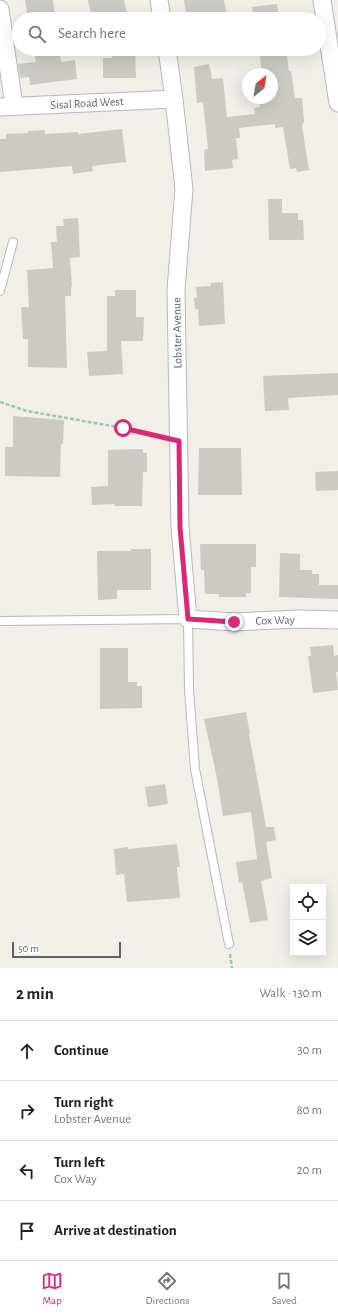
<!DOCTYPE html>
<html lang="en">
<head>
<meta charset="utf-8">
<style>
  :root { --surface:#fff; --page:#f2f2f2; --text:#202124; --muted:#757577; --line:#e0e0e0; --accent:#db2777 }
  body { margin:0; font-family:"Alegreya Sans",sans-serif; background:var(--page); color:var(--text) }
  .controls { position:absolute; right:12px; bottom:12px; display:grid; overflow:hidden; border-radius:0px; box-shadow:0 4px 16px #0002 }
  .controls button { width:36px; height:36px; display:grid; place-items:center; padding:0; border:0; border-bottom:1px solid var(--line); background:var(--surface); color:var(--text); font:20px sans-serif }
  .compass { position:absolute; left:242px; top:68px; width:36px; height:36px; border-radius:50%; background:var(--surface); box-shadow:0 4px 16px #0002; rotate:31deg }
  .scale { position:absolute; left:12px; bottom:10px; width:109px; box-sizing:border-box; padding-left:4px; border:2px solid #5f6368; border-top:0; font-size:11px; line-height:14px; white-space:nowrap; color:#5f6368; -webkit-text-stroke:3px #fff; paint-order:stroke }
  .stop { position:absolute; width:12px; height:12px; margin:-9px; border:3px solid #db2777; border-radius:50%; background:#fff }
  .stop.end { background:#db2777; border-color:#fff; box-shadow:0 1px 4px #0008 }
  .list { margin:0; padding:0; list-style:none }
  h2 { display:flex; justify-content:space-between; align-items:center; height:52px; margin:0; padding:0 16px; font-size:17px }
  h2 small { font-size:13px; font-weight:400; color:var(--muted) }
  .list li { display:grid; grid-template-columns:26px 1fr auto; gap:12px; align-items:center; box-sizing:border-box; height:60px; padding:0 16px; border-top:1px solid var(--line) }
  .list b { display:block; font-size:15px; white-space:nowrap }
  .list p { margin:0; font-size:13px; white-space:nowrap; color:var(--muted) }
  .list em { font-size:13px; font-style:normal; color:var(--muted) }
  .icon { flex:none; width:22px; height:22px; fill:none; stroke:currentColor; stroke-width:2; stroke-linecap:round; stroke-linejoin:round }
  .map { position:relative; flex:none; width:338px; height:968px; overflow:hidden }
  .search { position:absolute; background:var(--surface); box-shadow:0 4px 16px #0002; left:12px; right:12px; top:12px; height:44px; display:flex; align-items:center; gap:10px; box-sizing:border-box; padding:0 14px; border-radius:22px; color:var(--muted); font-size:15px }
  .sheet { height:292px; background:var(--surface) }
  nav { display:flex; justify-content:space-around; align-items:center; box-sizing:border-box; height:56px; border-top:1px solid var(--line); background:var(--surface); font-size:11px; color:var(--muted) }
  nav a { display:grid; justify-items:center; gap:2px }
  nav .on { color:var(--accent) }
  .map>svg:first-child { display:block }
  .building { fill:#cccac5 }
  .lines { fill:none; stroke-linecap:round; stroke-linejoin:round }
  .lane-casing { stroke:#b5b8bc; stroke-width:10 }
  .street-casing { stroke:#b5b8bc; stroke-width:19 }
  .path { stroke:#9cc7a9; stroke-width:2.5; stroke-dasharray:4 2; stroke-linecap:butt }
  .lane { stroke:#fff; stroke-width:8 }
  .street { stroke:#fff; stroke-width:17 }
  .route { stroke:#db2777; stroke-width:5 }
  .labels { text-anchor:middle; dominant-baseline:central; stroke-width:3.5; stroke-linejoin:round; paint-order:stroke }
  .street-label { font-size:12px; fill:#5f6368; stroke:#fff }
</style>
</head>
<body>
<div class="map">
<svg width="338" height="968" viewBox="0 0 338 968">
  <rect width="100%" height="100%" fill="#f1efe8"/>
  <path class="building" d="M25 0H53L55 19H28Z
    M88 0H124L128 19H92Z
    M184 0H224L228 19H187Z
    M277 4 279 19H254L252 7Z
    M34 49H59L61 62 75 60 77 79 30 85 29 77 20 78 18 64 36 62Z
    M110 49H135L136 78H103V58H112Z
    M259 49H286L289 71H291L295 98H302L304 121 302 126 309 170 297 172 296 168 290 169 283 127 275 128V124L239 128 240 138H236L238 159 232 160 233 168 205 171 204 150 208 149 203 102 197 103 194 67 209 64 212 79 223 78 227 117 255 114 254 108 260 107 259 98H272V74H262Z
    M122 129 126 162 92 166 93 171 73 174 72 166 0 172V139H6V134L28 133V131L45 130V134L78 132V134Z
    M268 199H282V213H298V220H303L304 240H269Z
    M78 218 80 257 70 258 72 287H71V296H65L67 368 28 367V339H23L21 307H29L27 270 53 268 51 242H57L56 226H64L63 219Z
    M223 282 225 324 199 326 198 309H195L194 298 197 297 196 287 211 286V283Z
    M115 290H136V317H144L143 341H121L123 374 89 376 87 352 107 351V296H115Z
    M338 373V395L288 398 289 410 265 411 263 376Z
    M13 416 64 420 63 444H61L60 477 5 476V447H13Z
    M199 448H241L242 495H198Z
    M143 449V453H147V472H143L142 506H115L114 504 92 505 91 487 108 486V450Z
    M338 471V490L316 491 315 472Z
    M200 544H256V567H251V593H246V597H219V594H205L204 570H201Z
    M131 549H151V590H117V599L98 600 97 551H131Z
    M280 553 300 554V570H312V574H319V585H338V599L279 597Z
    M333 645 334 656 338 655V672H336L338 690 313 693 308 656H311L310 647Z
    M100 648H128V682H137V686H142V708L100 709Z
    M246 712 250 734H249L266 827H274L276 840 266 842 272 878 261 881 268 920 250 923 242 882 239 883 236 862 257 859 251 812 223 816 217 778 204 719Z
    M165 784 168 804 148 807 145 787Z
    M177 844 180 867H177L180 898 127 902 124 874 116 875 114 849 128 847V849Z"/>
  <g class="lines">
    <defs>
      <path id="lane" d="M0 291 13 242
        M0 621 188 619 189 689 195 769 229 944"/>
      <path id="street" d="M159 0 162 19
        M322 0 338 103
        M0 9 14 106
        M167 49 174 99 184 189 176 290 180 527 188 619 234 622 300 619 338 620
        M0 107 174 99"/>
    </defs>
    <use href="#lane" class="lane-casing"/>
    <use href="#street" class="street-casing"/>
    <path class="path" d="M0 402 27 411 123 428 163 437
      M230 954 232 968"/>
    <use href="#lane" class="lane"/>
    <use href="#street" class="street"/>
  </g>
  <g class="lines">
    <path class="route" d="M123 428 179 441 180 527 188 619 234 622"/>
  </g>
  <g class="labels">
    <g class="street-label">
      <text transform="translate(87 103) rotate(-3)">Sisal Road West</text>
      <text transform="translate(177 333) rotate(-91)">Lobster Avenue</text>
      <text transform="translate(275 620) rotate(-2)">Cox Way</text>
    </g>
  </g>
</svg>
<div class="controls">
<button><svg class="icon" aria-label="locate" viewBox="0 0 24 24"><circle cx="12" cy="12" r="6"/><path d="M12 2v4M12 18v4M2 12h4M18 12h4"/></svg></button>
<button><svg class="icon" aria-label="layers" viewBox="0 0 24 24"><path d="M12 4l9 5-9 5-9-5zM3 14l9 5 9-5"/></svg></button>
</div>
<svg class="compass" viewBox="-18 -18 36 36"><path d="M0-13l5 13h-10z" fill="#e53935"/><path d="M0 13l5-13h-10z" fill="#757577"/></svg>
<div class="scale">50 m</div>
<div class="stop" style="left:123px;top:428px"></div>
<div class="stop end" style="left:234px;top:622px"></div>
<div class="search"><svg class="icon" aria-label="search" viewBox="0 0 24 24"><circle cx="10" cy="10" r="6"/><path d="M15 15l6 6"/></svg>Search here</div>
</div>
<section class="sheet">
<h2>2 min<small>Walk · 130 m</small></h2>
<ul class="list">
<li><svg class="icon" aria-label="ahead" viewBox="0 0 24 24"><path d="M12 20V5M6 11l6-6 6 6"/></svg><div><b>Continue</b></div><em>30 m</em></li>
<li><svg class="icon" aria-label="right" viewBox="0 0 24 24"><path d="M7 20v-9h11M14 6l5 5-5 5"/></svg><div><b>Turn right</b><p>Lobster Avenue</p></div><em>80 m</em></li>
<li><svg class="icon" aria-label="left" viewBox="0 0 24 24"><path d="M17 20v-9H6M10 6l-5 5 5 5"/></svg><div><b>Turn left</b><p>Cox Way</p></div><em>20 m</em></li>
<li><svg class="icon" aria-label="arrive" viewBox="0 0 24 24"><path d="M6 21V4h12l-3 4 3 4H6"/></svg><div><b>Arrive at destination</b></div></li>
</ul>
</section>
<nav>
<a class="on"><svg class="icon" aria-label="map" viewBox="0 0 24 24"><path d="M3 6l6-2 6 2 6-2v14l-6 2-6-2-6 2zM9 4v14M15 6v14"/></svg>Map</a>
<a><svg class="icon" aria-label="directions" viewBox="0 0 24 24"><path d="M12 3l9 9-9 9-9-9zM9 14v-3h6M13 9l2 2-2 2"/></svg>Directions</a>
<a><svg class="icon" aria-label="saved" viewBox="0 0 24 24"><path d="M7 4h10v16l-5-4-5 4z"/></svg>Saved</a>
</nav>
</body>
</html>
